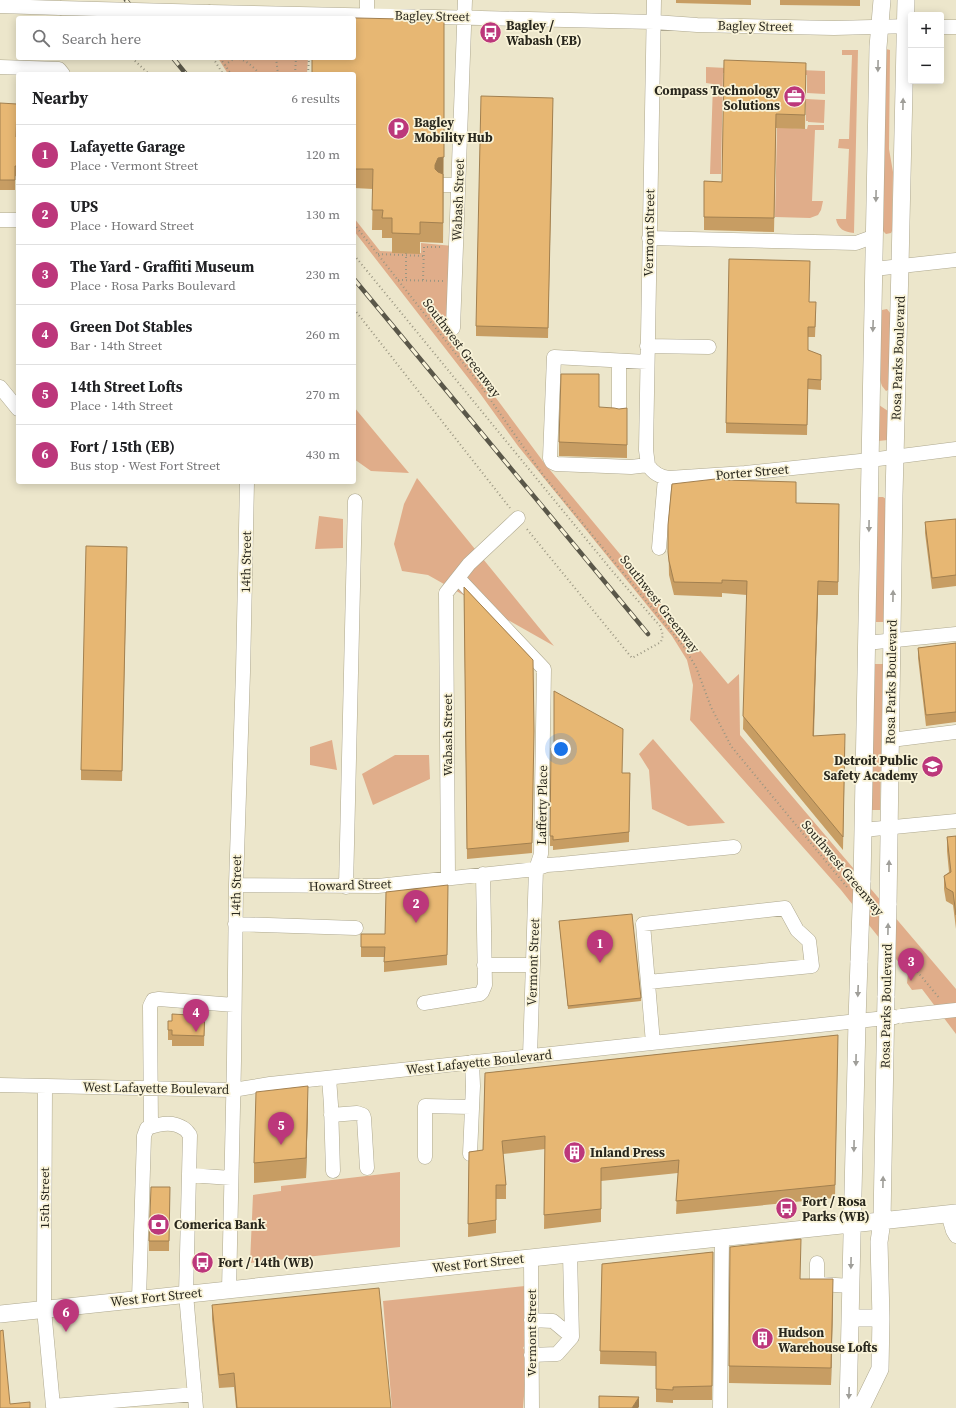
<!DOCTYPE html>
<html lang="en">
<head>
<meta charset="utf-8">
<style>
  :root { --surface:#fff; --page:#f6f6f6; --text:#202124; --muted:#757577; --line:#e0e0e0; --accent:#bc377b }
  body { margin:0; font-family:"Source Serif 4",serif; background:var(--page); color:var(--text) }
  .controls { position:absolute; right:12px; top:12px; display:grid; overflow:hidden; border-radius:4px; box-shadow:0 2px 10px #0003 }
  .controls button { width:36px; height:36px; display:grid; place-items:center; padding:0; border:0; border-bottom:1px solid var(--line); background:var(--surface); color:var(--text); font:20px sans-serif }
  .you { position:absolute; left:561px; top:749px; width:14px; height:14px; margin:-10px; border:3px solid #fff; border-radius:50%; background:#1a73e8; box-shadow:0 0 0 6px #1a73e833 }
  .badge { display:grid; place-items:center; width:26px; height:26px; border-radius:50%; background:var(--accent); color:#fff; font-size:13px; font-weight:700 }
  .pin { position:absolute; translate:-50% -33px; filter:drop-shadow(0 1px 2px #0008) }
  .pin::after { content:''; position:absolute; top:21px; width:14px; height:12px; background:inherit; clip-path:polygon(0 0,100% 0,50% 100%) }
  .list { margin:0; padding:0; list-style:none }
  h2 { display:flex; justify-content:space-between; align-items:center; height:52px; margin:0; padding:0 16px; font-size:17px }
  h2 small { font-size:13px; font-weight:400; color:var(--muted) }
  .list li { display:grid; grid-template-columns:26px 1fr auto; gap:12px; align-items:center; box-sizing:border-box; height:60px; padding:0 16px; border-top:1px solid var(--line) }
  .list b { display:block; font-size:15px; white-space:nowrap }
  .list p { margin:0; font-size:13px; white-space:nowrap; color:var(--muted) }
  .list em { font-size:13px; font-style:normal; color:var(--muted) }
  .icon { flex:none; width:22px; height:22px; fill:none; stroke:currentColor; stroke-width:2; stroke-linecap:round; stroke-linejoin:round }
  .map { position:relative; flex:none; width:956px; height:1408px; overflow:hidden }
  .search { position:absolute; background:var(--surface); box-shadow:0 2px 10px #0003; left:16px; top:16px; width:340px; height:44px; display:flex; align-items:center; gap:10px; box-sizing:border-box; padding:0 14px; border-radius:4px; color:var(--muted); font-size:15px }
  .panel { position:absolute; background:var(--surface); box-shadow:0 2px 10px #0003; left:16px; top:72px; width:340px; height:412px; border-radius:4px }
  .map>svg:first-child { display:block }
  .green { fill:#e0ad8a }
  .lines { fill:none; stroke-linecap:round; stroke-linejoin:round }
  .minor-casing { stroke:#aea88f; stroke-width:15 }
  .major-casing { stroke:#aea88f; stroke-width:18 }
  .path { stroke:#9a9682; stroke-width:2; stroke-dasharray:1 3; stroke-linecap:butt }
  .minor { stroke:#fff; stroke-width:14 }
  .major { stroke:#fff; stroke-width:17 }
  .rail-casing { stroke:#5a5749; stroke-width:4.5 }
  .rail { stroke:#f9f3d8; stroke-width:3; stroke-dasharray:9; stroke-linecap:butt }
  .minor-bridge-casing { stroke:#aea88f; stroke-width:15; stroke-linecap:butt }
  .major-bridge-casing { stroke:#aea88f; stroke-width:18; stroke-linecap:butt }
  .minor-bridge { stroke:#fff; stroke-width:14 }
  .major-bridge { stroke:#fff; stroke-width:17 }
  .wall { fill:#c79d63 }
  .shaded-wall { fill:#a28050 }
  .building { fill:#e7b773; stroke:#a28050 }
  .oneway { fill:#9f9e99 }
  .labels { text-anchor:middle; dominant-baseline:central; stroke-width:3.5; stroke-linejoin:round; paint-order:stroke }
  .street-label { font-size:13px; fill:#29271d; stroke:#f9f3d8 }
  .poi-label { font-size:13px; font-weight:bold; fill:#29271d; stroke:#f9f3d8; text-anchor:start }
</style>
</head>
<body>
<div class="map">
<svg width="956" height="1408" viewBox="0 0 956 1408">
  <rect width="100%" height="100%" fill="#ece6cb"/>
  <path class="green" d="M886 49 890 50 889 149 893 172 892 231 891 233 886 234 883 231Z
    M842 50H858L854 233C844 232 838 229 836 219H846L849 149 838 148 839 139H849L852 55H842Z
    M218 58H308L307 74H228Z
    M706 67 727 68 726 73H723L721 174H710L713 84 706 83Z
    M775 69 825 71V94L807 93V75L775 74Z
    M806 99 825 100 824 123 808 122V121H806Z
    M808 125H824V130H815L812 201H823L821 210 818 215 810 218 775 217 777 127 807 129Z
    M354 218 380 251 421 253V243L453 246 449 340 496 398 545 464 728 684 739 674 740 735 956 989V1034L922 989 912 990 907 983 908 974 841 890 690 720 693 685 687 660 672 636 518 446 479 392 354 231Z
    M887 309 891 314 889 388 888 390 886 391 882 386 880 380V312L882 310Z
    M879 405 888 411V440L878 441Z
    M354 407 409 473 371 471 354 459Z
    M417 478 554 646 428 575 402 571 394 544 404 504Z
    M879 497H883L886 499 884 622H874L877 498Z
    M319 516 343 519V548L315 549Z
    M874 664H883L880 810H870Z
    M653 739 725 823 688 826 652 809 649 770 639 754Z
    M332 740 337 770 310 765V747Z
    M395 755H429L430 779 373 805 362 774Z
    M400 1172V1247L250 1263 253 1195 281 1191V1186Z
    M525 1286V1345L523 1348 525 1350 526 1372 523 1408H392L383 1301Z"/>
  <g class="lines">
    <defs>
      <path id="minor" d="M0 6 60 8
        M210 12 481 18 654 22 697 25 834 28 911 26
        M367 15V0
        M941 27H956
        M0 67 59 69 63 74
        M443 185H458
        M0 220H18
        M649 238 856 243 875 236
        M874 269 956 260
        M453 328 465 0
        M647 346 709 347
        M647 362 554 357 550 458 552 462 556 464 631 467 648 465C653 473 660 477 669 478L745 473 870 460 956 449
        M0 387 18 409
        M619 414V361
        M648 465 646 450 654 0
        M659 548 665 478
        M458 578 544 669 541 854 536 869 530 1056
        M866 643 956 634
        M891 740 956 732
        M863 830 956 821
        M448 878 446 593 469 564 518 518
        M236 885 378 886 536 869 547 865 561 864 734 847
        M346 887 355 501
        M235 924 356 928
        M484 965H533
        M648 982 812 966 809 941 797 930 785 908 643 924 653 1043
        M424 1003 480 994 482 992 485 985 483 874
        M329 1078 331 1105 333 1171
        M0 1085 233 1090 270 1084 895 1017
        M45 1086 44 1309 53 1406 195 1394
        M331 1115 357 1113 363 1115 364 1118 367 1168
        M151 1127 150 1006 153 1000 159 999 234 1005
        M470 1154 473 1086 472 1062
        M425 1157V1106L471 1107
        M189 1175 231 1178
        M948 1214 953 1231 956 1236
        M531 1258 532 1408
        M817 1263V1279L820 1284 851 1286
        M229 1290 234 1061 236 885 243 672 247 482
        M139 1299 144 1136 147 1128C158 1124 173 1121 183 1128 186 1129 188 1133 190 1135L186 1294 196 1408
        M531 1320 553 1321 572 1337
        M531 1355 557 1354 572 1337 570 1254
        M720 1408 722 1238"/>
      <path id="major" d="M862 882 878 47 882 0
        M888 905 894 495 900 266 906 0
        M0 1314 956 1213
        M851 1318H881
        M848 1408 857 1021 859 961
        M861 1408 880 1369 881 1318 879 1242 882 1221 886 996"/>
    </defs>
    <use href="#minor" class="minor-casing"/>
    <use href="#major" class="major-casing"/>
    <path class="path" d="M132 58 149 74
      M213 58 223 74
      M220 58 231 74
      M276 58 278 74
      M225 65C228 63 232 59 236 59 245 58 254 68 260 74
      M295 74 296 58
      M308 74 309 58
      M354 224 478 382 543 475 684 647 696 667 711 707 731 746 847 887
      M406 253V280
      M378 254 424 256
      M354 255 613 572 660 626 663 635 661 642 632 658 526 528
      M398 280 443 281
      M423 280 424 247H443
      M354 309 510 508
      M902 953 940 999"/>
    <use href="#minor" class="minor"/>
    <use href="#major" class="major"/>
    <defs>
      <path id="rail" d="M126 0 140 18
        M173 58 186 74
        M354 279 648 634"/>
    </defs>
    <use href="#rail" class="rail-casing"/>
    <use href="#rail" class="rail"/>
    <defs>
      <path id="minor-bridge" d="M60 8 210 12
        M901 1016 956 1010"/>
      <path id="major-bridge" d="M859 961 862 882
        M886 996 888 905"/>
    </defs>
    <use href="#minor-bridge" class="minor-bridge-casing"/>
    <use href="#major-bridge" class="major-bridge-casing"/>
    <use href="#minor-bridge" class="minor-bridge"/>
    <use href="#major-bridge" class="major-bridge"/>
  </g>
  <path class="wall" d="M676 0H751V5L676 3Z
    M780 0H860V6L780 5Z
    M444 20 443 243 420 242V254L392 253V238H382V230H372L373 189 354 188V74Z
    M806 63 805 129 776 128 774 232 704 230V181L722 182Z
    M0 103 17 114 16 137H18V177L15 176V190H0Z
    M553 108 548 338 476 336V326Z
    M809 302 816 312 815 337H808V351L821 355V390L808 389 807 435 726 433V423Z
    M627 408V458L559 456V442L619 409Z
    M724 480 796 503 839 504 838 595H818L814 736 845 747 843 850 743 729 747 595 722 593V597L674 595 669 575 668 525Z
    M956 519V586L932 589 925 533V522Z
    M127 557 122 781 81 780V770Z
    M464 587 533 660 532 853 467 859Z
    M956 643V722L926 726 918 658V648Z
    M551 748 622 773H630L629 842 553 850V846H550Z
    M956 836V929L953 905 946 901 944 889V876L949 872 947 851V837Z
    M448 885 447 965 384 972V957H361V934H385Z
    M559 921 641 998V1001L568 1009Z
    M205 1009 204 1046H172V1040H168V1030L172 1021Z
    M838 1035 835 1198 676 1214 678 1173 601 1181V1222L544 1229 545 1149 503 1154 506 1185V1199H496V1233L468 1237 469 1152 483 1150 485 1073Z
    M308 1106 306 1178 254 1183V1163Z
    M170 1187 169 1251H149V1241Z
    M730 1247 801 1279 833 1295 831 1385 729 1383Z
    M713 1252 712 1400H673V1403L656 1402V1366L600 1364 602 1264Z
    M212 1305 391 1408H236L234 1387 219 1388 212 1319Z"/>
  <path class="shaded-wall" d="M444 20 443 243V177L435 185V165Z
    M818 581V595L813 749V736Z
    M308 1086V1106L306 1178V1158Z
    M833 1279V1295L831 1385V1368Z
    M639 1397V1407L638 1408H632Z"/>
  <path class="building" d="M314 17 444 20V157L438 158 435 165V169L438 172 443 174V223L420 222V234L392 233V218H382L383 210H372L373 169H354V74H312V58H354V18H314Z
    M724 60 806 63 805 115 776 114 774 218 704 217V181L722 182Z
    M481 96 553 98 548 328 476 326Z
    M0 103 17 104 16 137H18V166H15V180H0Z
    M729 259 810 261 809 302H816L815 327H808V350L821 355V380L808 379 807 425 726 423Z
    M561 374H599V407L614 408 619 409 627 408V445L559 442Z
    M724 478V480L796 482V503L839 504 838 582 818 581 813 736 845 734 843 837 743 716 747 581 722 580V583L674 582 669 561 668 552V525L672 484Z
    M956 519V575L932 578 925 522Z
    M86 546 127 547 122 771 81 770Z
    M464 587 533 660 534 731 532 843 467 849Z
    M956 643V712L926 715 918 648Z
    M554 691 623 729 622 773H630L629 832 553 840V836H550L551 748H554Z
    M956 836V915L953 892 946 888 944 876 951 872 947 837Z
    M448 885 447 955 384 962 385 947H361V934H385L386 892Z
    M632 914 641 998 568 1006 559 921Z
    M189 1009H205L204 1036 172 1035V1030H168V1021H172V1014L189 1015Z
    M838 1035 835 1185 676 1201 679 1160 601 1168V1209L544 1215 545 1136 502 1141 506 1185H496V1220L468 1224 469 1152 483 1150 485 1073Z
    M308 1086 306 1158 254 1163 256 1092Z
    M151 1187H170L169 1241H149Z
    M801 1239 800 1279H833L831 1368 729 1366 730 1247Z
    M713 1252 712 1386 673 1387V1390L656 1389V1352L600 1351 602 1264Z
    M379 1288 391 1408H237L234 1373 219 1375 212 1305Z
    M3 1330 10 1404 30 1402V1408H0V1331Z
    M599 1396 639 1397 632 1408H599Z"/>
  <defs><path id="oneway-solid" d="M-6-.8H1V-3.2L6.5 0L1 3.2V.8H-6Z"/></defs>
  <g class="oneway">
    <use href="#oneway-solid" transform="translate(878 66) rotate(91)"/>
    <use href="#oneway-solid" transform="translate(903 104) rotate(-89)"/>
    <use href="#oneway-solid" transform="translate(876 196) rotate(91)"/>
    <use href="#oneway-solid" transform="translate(873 326) rotate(92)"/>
    <use href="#oneway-solid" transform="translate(869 526) rotate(91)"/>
    <use href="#oneway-solid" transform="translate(893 596) rotate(-89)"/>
    <use href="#oneway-solid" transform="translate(889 866) rotate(-89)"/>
    <use href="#oneway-solid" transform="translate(888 929) rotate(-89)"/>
    <use href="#oneway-solid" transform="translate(858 991) rotate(92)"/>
    <use href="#oneway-solid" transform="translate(856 1060) rotate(91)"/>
    <use href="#oneway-solid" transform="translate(854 1146) rotate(91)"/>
    <use href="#oneway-solid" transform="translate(883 1182) rotate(-89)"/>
    <use href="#oneway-solid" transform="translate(851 1263) rotate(91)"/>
    <use href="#oneway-solid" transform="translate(849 1393) rotate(92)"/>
  </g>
  <defs>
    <symbol id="bus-disc" viewBox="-11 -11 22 22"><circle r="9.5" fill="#bc377b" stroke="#f9f3d8"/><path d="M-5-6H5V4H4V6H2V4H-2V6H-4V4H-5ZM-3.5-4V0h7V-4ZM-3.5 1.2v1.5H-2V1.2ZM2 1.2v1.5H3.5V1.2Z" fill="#fff"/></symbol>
    <symbol id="office-disc" viewBox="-11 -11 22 22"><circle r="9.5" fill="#bc377b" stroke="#f9f3d8"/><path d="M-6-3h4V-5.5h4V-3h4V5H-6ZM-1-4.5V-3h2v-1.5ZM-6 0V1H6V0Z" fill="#fff"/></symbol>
    <symbol id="parking-disc" viewBox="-11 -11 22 22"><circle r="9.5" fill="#bc377b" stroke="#f9f3d8"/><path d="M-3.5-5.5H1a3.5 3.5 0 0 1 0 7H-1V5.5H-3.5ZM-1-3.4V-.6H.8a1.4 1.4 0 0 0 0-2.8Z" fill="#fff"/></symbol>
    <symbol id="school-disc" viewBox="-11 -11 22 22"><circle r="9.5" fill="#bc377b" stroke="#f9f3d8"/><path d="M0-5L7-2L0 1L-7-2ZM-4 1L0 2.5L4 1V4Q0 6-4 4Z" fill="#fff"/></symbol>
    <symbol id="building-disc" viewBox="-11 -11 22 22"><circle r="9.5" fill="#bc377b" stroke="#f9f3d8"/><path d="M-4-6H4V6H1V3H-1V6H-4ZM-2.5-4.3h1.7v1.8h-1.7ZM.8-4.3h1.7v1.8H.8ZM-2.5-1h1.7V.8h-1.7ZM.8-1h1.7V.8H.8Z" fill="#fff"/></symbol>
    <symbol id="bank-disc" viewBox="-11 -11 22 22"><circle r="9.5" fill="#bc377b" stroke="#f9f3d8"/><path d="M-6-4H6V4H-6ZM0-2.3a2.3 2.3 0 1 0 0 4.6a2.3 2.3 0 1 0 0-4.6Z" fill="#fff"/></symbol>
  </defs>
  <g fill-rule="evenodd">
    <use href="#bus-disc" x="478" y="20" width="25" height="25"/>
    <use href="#office-disc" x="782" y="84" width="25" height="25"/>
    <use href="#parking-disc" x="386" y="116" width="25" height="25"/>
    <use href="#school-disc" x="920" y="754" width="25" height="25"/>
    <use href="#building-disc" x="562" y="1140" width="25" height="25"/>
    <use href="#bus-disc" x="774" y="1196" width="25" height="25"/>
    <use href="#bank-disc" x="146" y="1212" width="25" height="25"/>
    <use href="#bus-disc" x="190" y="1250" width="25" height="25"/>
    <use href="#building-disc" x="750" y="1326" width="25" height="25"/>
  </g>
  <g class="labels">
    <g class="street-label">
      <text transform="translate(432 16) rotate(1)">Bagley Street</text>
      <text transform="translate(755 26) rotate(1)">Bagley Street</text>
      <text transform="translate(458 200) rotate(-88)">Wabash Street</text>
      <text transform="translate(649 233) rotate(-89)">Vermont Street</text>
      <text transform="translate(462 348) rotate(53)">Southwest Greenway</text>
      <text transform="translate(898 358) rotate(-88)">Rosa Parks Boulevard</text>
      <text transform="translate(752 472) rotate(-5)">Porter Street</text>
      <text transform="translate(246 562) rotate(-89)">14th Street</text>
      <text transform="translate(660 604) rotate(52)">Southwest Greenway</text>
      <text transform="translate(891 682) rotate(-89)">Rosa Parks Boulevard</text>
      <text transform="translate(447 735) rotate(-90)">Wabash Street</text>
      <text transform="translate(542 805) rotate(-89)">Lafferty Place</text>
      <text transform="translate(843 868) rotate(50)">Southwest Greenway</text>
      <text transform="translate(350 885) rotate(-2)">Howard Street</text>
      <text transform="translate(236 886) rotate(-89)">14th Street</text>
      <text transform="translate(533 962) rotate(-88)">Vermont Street</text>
      <text transform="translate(886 1006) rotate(-89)">Rosa Parks Boulevard</text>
      <text transform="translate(479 1062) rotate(-6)">West Lafayette Boulevard</text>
      <text transform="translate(156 1088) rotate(1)">West Lafayette Boulevard</text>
      <text transform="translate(44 1198) rotate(-90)">15th Street</text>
      <text transform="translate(478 1263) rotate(-6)">West Fort Street</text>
      <text transform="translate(156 1297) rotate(-6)">West Fort Street</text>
      <text transform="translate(531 1333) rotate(-90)">Vermont Street</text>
    </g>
    <g class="poi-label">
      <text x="506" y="25">Bagley /<tspan x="506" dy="15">Wabash (EB)</tspan></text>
      <text x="780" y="90" text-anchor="end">Compass Technology<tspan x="780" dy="15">Solutions</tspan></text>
      <text x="414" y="122">Bagley<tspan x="414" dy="15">Mobility Hub</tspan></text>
      <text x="918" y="760" text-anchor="end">Detroit Public<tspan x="918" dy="15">Safety Academy</tspan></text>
      <text x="590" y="1152">Inland Press</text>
      <text x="802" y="1201">Fort / Rosa<tspan x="802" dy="15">Parks (WB)</tspan></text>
      <text x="174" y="1224">Comerica Bank</text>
      <text x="218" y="1262">Fort / 14th (WB)</text>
      <text x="778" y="1332">Hudson<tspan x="778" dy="15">Warehouse Lofts</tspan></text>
    </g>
  </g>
</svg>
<div class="controls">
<button>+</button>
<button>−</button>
</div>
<div class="you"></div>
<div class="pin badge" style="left:600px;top:963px">1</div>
<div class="pin badge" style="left:416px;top:923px">2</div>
<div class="pin badge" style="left:911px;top:981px">3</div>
<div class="pin badge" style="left:196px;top:1032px">4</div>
<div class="pin badge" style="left:281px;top:1145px">5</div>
<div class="pin badge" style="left:66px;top:1332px">6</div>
<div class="search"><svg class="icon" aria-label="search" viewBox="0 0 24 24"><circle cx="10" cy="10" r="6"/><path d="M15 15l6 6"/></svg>Search here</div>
<section class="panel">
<h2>Nearby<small>6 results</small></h2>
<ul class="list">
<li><span class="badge">1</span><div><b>Lafayette Garage</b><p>Place · Vermont Street</p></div><em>120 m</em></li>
<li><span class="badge">2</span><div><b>UPS</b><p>Place · Howard Street</p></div><em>130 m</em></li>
<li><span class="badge">3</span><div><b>The Yard - Graffiti Museum</b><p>Place · Rosa Parks Boulevard</p></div><em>230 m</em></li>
<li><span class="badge">4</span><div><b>Green Dot Stables</b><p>Bar · 14th Street</p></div><em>260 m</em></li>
<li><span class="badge">5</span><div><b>14th Street Lofts</b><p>Place · 14th Street</p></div><em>270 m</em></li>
<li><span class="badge">6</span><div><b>Fort / 15th (EB)</b><p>Bus stop · West Fort Street</p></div><em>430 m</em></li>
</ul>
</section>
</div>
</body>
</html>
